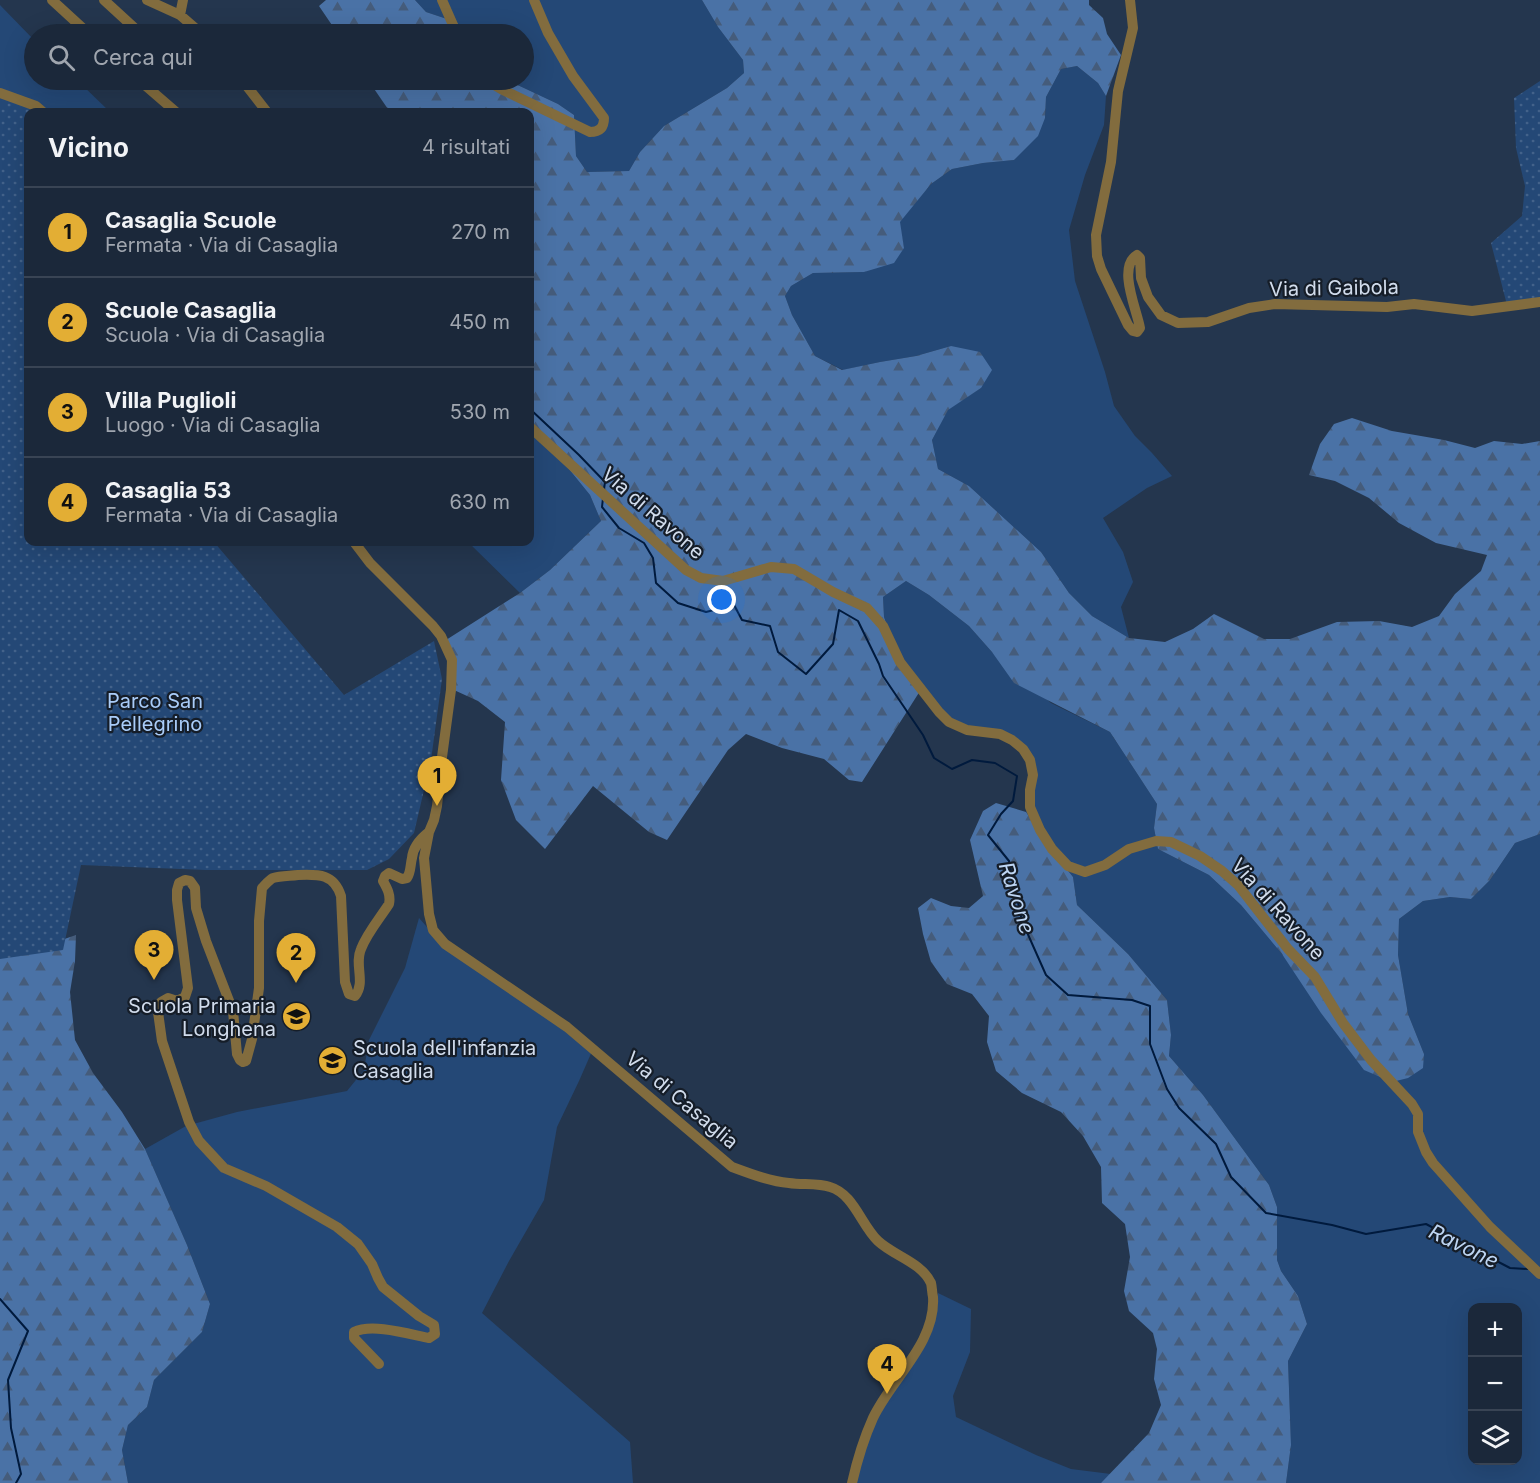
<!DOCTYPE html>
<html lang="it">
<head>
<meta charset="utf-8">
<style>
  :root { --surface:#1b283a; --page:#243042; --text:#f1f3f6; --muted:#a0a6af; --line:#394454; --accent:#e3ae34 }
  body { margin:0; font-family:Inter,sans-serif; background:var(--page); color:var(--text) }
  .controls { position:absolute; right:18px; bottom:18px; display:grid; overflow:hidden; border-radius:12px; box-shadow:0 6px 24px #0002 }
  .controls button { width:54px; height:54px; display:grid; place-items:center; padding:0; border:0; border-bottom:2px solid var(--line); background:var(--surface); color:var(--text); font:30px sans-serif }
  .you { position:absolute; left:722px; top:600px; width:21px; height:21px; margin:-15px; border:4px solid #fff; border-radius:50%; background:#1a73e8; box-shadow:0 0 0 9px #1a73e833 }
  .badge { display:grid; place-items:center; width:39px; height:39px; border-radius:50%; background:var(--accent); color:#111; font-size:20px; font-weight:700 }
  .pin { position:absolute; translate:-50% -50px; filter:drop-shadow(0 2px 3px #0008) }
  .pin::after { content:''; position:absolute; top:32px; width:21px; height:18px; background:inherit; clip-path:polygon(0 0,100% 0,50% 100%) }
  .list { margin:0; padding:0; list-style:none }
  h2 { display:flex; justify-content:space-between; align-items:center; height:78px; margin:0; padding:0 24px; font-size:26px }
  h2 small { font-size:20px; font-weight:400; color:var(--muted) }
  .list li { display:grid; grid-template-columns:39px 1fr auto; gap:18px; align-items:center; box-sizing:border-box; height:90px; padding:0 24px; border-top:2px solid var(--line) }
  .list b { display:block; font-size:22px; white-space:nowrap }
  .list p { margin:0; font-size:20px; white-space:nowrap; color:var(--muted) }
  .list em { font-size:20px; font-style:normal; color:var(--muted) }
  .icon { flex:none; width:33px; height:33px; fill:none; stroke:currentColor; stroke-width:2; stroke-linecap:round; stroke-linejoin:round }
  .map { position:relative; flex:none; width:1540px; height:1483px; overflow:hidden }
  .search { position:absolute; background:var(--surface); box-shadow:0 6px 24px #0002; left:24px; top:24px; width:510px; height:66px; display:flex; align-items:center; gap:15px; box-sizing:border-box; padding:0 21px; border-radius:33px; color:var(--muted); font-size:22px }
  .panel { position:absolute; background:var(--surface); box-shadow:0 6px 24px #0002; left:24px; top:108px; width:510px; height:438px; border-radius:12px }
  .map>svg:first-child { display:block }
  .green { fill:#244876; fill-rule:evenodd }
  .forest { fill:url(#forest-firs) }
  .park { fill:url(#park-dots) }
  .lines { fill:none; stroke-linecap:round; stroke-linejoin:round }
  .stream { stroke:#001a3d; stroke-width:2 }
  .minor { stroke:#826c3e; stroke-width:10 }
  .labels { text-anchor:middle; dominant-baseline:central; stroke-width:4.5; stroke-linejoin:round; paint-order:stroke }
  .street-label { font-size:20px; fill:#d1dcec; stroke:#151d28 }
  .park-label { font-size:20px; fill:#a9ccf9; stroke:#151d28 }
  .poi-label { font-size:20px; fill:#d1dcec; stroke:#151d28; text-anchor:end }
  .water-label { font-size:21px; font-style:italic; fill:#bdd5f3; stroke:#151d28 }
</style>
</head>
<body>
<div class="map">
<svg width="1540" height="1483" viewBox="0 0 1540 1483">
  <defs>
    <pattern id="forest-firs" width="22" height="20" patternUnits="userSpaceOnUse" patternTransform="scale(1.5)"><rect width="22" height="20" fill="#4a72a6"/><path d="M5 1l3.5 6h-7zM16 11l3.5 6h-7z" fill="#455c7b"/></pattern>
    <pattern id="park-dots" width="8" height="8" patternUnits="userSpaceOnUse" patternTransform="scale(1.5)"><rect width="8" height="8" fill="#244876"/><path d="M2 2h.1M6 6h.1" fill="none" stroke="#43628a" stroke-width="1.8" stroke-linecap="round"/></pattern>
  </defs>
  <rect width="100%" height="100%" fill="#24364e"/>
  <path class="green" d="M415 0H702L718 27 743 60 744 73 727 88 664 126 640 152 629 171 587 172 576 156 574 115 558 104 507 80H524V34H469L456 22 426 12Z
    M0 5 34 40V80H77L110 112H28L0 189Z
    M1077 66 1098 83 1106 96 1104 125 1085 175 1069 230 1075 281 1105 372 1114 406 1135 436 1152 453 1172 476 1147 488 1103 518 1123 552 1133 582 1121 607 1129 638 1092 616 1069 593 1041 552 969 486 938 469 932 440 948 409 981 388 951 346 916 356 880 362 843 370 815 356 792 315 785 296 791 286 813 273 864 272 904 248 899 222 931 184 952 169 983 163 1014 160 1045 118 1046 97 1061 69Z
    M530 427 547 442 590 495 601 521 550 570 520 593 468 542H530Z
    M906 581 929 595 969 626 992 652 1051 703 1110 732 1157 804 1154 828 1158 849 1209 875 1241 905 1282 954 1424 1054 1408 1014 1398 955 1399 919 1423 901 1450 897 1471 899 1490 880 1515 843 1540 834V1483H1286L1291 1445 1288 1361 1307 1324 1298 1296 1281 1271 1277 1260V1207L1269 1185 1203 1095 1169 1056 1171 1035 1167 1000 1128 954 1077 905 1073 877 1053 852 1026 812 1032 765 1025 747 955 723 920 691 898 656 884 617 883 597ZM1472 1308H1518V1460H1472Z
    M419 918 442 944 593 1049 579 1081 557 1127 544 1200 509 1261 482 1313 630 1442 633 1483H128L122 1450 128 1425 147 1407 154 1380 202 1332 210 1304 187 1245 145 1149 186 1126 237 1112 347 1091 364 1070 369 1040 405 968Z
    M938 1293 971 1309 970 1352 953 1396 956 1417 1036 1455 1071 1469 1111 1474 1101 1483H853L873 1419 890 1377 910 1360 931 1322Z"/>
  <path class="forest" d="M326 0H415L426 12 456 22 469 34H338L319 6Z
    M702 0H1089V5L1103 18 1107 34 1121 55 1106 96 1098 83 1077 66 1061 69 1046 97 1045 118 1038 136 1014 160 983 163 952 169 931 184 900 222 904 248 894 263 864 272 813 273 791 286 785 296 792 315 815 356 842 370 880 362 916 356 951 346 980 352 992 370 981 388 948 410 932 440 938 469 969 486 1041 552 1069 593 1092 616 1129 638 1165 642 1193 629 1214 614 1264 639H1290L1337 622 1379 621 1412 627 1439 616 1455 594 1481 571 1487 555 1436 543 1399 523 1369 498 1335 481 1309 475 1320 444 1334 424 1352 418 1392 431 1444 440 1475 448 1494 441 1522 444 1540 441V834L1515 843 1490 880 1471 899 1450 897 1423 901 1399 919 1398 955 1408 1014 1424 1054 1423 1068 1408 1078 1392 1082 1364 1070 1321 1013 1282 954 1241 905 1209 875 1158 849 1154 828 1157 804 1110 732 1014 683 992 652 969 626 929 595 906 581 883 597 884 617 898 656 920 691 862 782 849 780 824 759 782 748 746 734 728 750 667 840 649 832 593 786 545 849 516 820 501 780 505 722 478 701 454 690 446 640 520 593 550 570 601 521 590 495 547 442 530 427V333L533 329 530 322V112H390L368 80H507L558 104 574 115 576 156 587 172 629 171 640 152 664 126 727 88 744 73 743 60 718 27Z
    M996 803 1026 812 1053 852 1073 877 1077 905 1128 954 1167 1000 1171 1035 1169 1056 1203 1095 1269 1185 1277 1207V1260L1281 1271 1298 1296 1307 1324 1288 1361 1291 1445 1286 1483H1101L1149 1433 1161 1405 1154 1379 1157 1349 1153 1333 1129 1311 1124 1291 1130 1257 1125 1224 1102 1203 1101 1167 1083 1136 1061 1112 1022 1093 996 1071 987 1042 989 1016 972 994 947 984 931 962 923 934 918 908 931 898 951 906 969 908 983 896 970 840 983 811Z
    M0 858 44 946 76 935 75 961 70 992 75 1040 93 1073 122 1112 145 1149 187 1245 210 1304 202 1332 154 1380 147 1407 128 1425 122 1450 128 1483H0Z"/>
  <path class="park" d="M1540 81V302L1507 305 1491 243 1522 216 1525 186 1516 148 1514 98Z
    M0 100 38 112H28V542H214L344 695 434 641 442 679 431 760 414 833 389 859 367 870H206L81 865 63 950 0 959Z"/>
  <g class="lines">
    <path class="stream" d="M530 312 531 321 530 324
      M530 409 579 455 605 482 604 489
      M603 498 602 507 619 528 644 543 653 558 656 583 678 603 706 612 734 605 742 620 770 626 778 652 806 674 833 644 839 610 858 621 879 664 883 676 923 735 934 758 952 769 972 760 995 763 1017 776 1013 801 1001 814 988 835 1009 861 1022 921 1046 975 1068 995 1132 1000 1150 1006V1044L1167 1089 1179 1108 1216 1144 1231 1177 1266 1213 1332 1225 1366 1234 1426 1224 1510 1268 1528 1269
      M0 1299 28 1331 8 1380 11 1428 21 1474 16 1483"/>
    <path class="minor" d="M52 0 89 34
      M104 0 141 34
      M147 0 180 15 202 34
      M442 0 457 34
      M1130 0 1133 28 1118 91 1111 162 1096 235 1097 256 1101 269 1128 325 1133 331 1137 332 1140 328C1137 310 1117 267 1137 255L1140 258 1141 278 1148 297 1161 315 1178 323 1208 322 1249 308 1275 304 1387 307 1414 304 1472 311 1540 302
      M180 15 183 0
      M139 80 176 112
      M242 80 267 112
      M486 80 501 89 590 132C599 132 604 128 604 118L573 76 548 33 534 0
      M0 93 36 106 43 112
      M530 427 686 570 701 578 723 581 771 567 794 569 833 592 867 608 883 626 900 662 939 712 949 722 967 730 1000 734 1012 740 1023 749 1030 760 1033 775 1030 790V807L1040 830 1052 849 1068 866 1085 872 1105 865 1129 849 1156 841 1171 842 1200 856 1222 871 1238 885 1288 949 1315 977 1343 1023 1371 1060 1412 1104 1418 1114V1132L1426 1152 1433 1163 1490 1227 1540 1274
      M354 542 370 563 433 626 441 636 452 660 451 690 442 757 437 806 434 820 429 832 424 858 429 914 433 930 445 944 567 1027 732 1167C751 1174 769 1181 789 1183 802 1185 818 1183 830 1187 854 1194 861 1225 878 1241 894 1256 921 1262 931 1283 932 1287 932 1293 933 1297 936 1343 892 1378 873 1418 864 1438 857 1461 852 1483
      M379 1364 354 1338V1332C372 1323 409 1334 429 1338L435 1334 434 1325 419 1316 383 1287 378 1278 372 1264 358 1244 337 1227 266 1186 224 1168 199 1141 189 1122 162 1041 158 1012 161 1002 168 998 177 1001 185 997 188 988 177 900V890L179 883 185 880 190 881 195 888 196 908 206 941 233 1011 237 1054 240 1060 243 1062 246 1061 252 1039 259 988V921L262 888C265 885 269 880 273 878 280 876 290 876 298 875 319 874 334 874 341 896L345 982 349 994 355 996C366 982 354 965 361 949 367 933 380 918 389 904 391 895 387 888 383 881L385 876 389 873 402 879 407 878C411 872 410 866 412 858 413 847 420 839 429 832"/>
  </g>
  <defs>
    <symbol id="school-disc" viewBox="-11 -11 22 22"><circle r="9.5" fill="#e3ae34" stroke="#151d28"/><path d="M0-5L7-2L0 1L-7-2ZM-4 1L0 2.5L4 1V4Q0 6-4 4Z" fill="#111"/></symbol>
  </defs>
  <g fill-rule="evenodd">
    <use href="#school-disc" x="280" y="1000" width="33" height="33"/>
    <use href="#school-disc" x="316" y="1044" width="33" height="33"/>
  </g>
  <g class="labels">
    <g class="street-label">
      <text transform="translate(1334 288) rotate(-1)">Via di Gaibola</text>
      <text transform="translate(653 513) rotate(41)">Via di Ravone</text>
      <text transform="translate(1278 909) rotate(48)">Via di Ravone</text>
      <text transform="translate(682 1100) rotate(40)">Via di Casaglia</text>
    </g>
    <g class="park-label">
      <text x="155" y="701">Parco San<tspan x="155" dy="23">Pellegrino</tspan></text>
    </g>
    <g class="poi-label">
      <text x="276" y="1006">Scuola Primaria<tspan x="276" dy="23">Longhena</tspan></text>
      <text x="353" y="1048" text-anchor="start">Scuola dell'infanzia<tspan x="353" dy="23">Casaglia</tspan></text>
    </g>
    <g class="water-label">
      <text transform="translate(1017 898) rotate(72)">Ravone</text>
      <text transform="translate(1464 1246) rotate(26)">Ravone</text>
    </g>
  </g>
</svg>
<div class="controls">
<button>+</button>
<button>−</button>
<button><svg class="icon" aria-label="layers" viewBox="0 0 24 24"><path d="M12 4l9 5-9 5-9-5zM3 14l9 5 9-5"/></svg></button>
</div>
<div class="you"></div>
<div class="pin badge" style="left:437px;top:806px">1</div>
<div class="pin badge" style="left:296px;top:983px">2</div>
<div class="pin badge" style="left:154px;top:980px">3</div>
<div class="pin badge" style="left:887px;top:1394px">4</div>
<div class="search"><svg class="icon" aria-label="search" viewBox="0 0 24 24"><circle cx="10" cy="10" r="6"/><path d="M15 15l6 6"/></svg>Cerca qui</div>
<section class="panel">
<h2>Vicino<small>4 risultati</small></h2>
<ul class="list">
<li><span class="badge">1</span><div><b>Casaglia Scuole</b><p>Fermata · Via di Casaglia</p></div><em>270 m</em></li>
<li><span class="badge">2</span><div><b>Scuole Casaglia</b><p>Scuola · Via di Casaglia</p></div><em>450 m</em></li>
<li><span class="badge">3</span><div><b>Villa Puglioli</b><p>Luogo · Via di Casaglia</p></div><em>530 m</em></li>
<li><span class="badge">4</span><div><b>Casaglia 53</b><p>Fermata · Via di Casaglia</p></div><em>630 m</em></li>
</ul>
</section>
</div>
</body>
</html>
